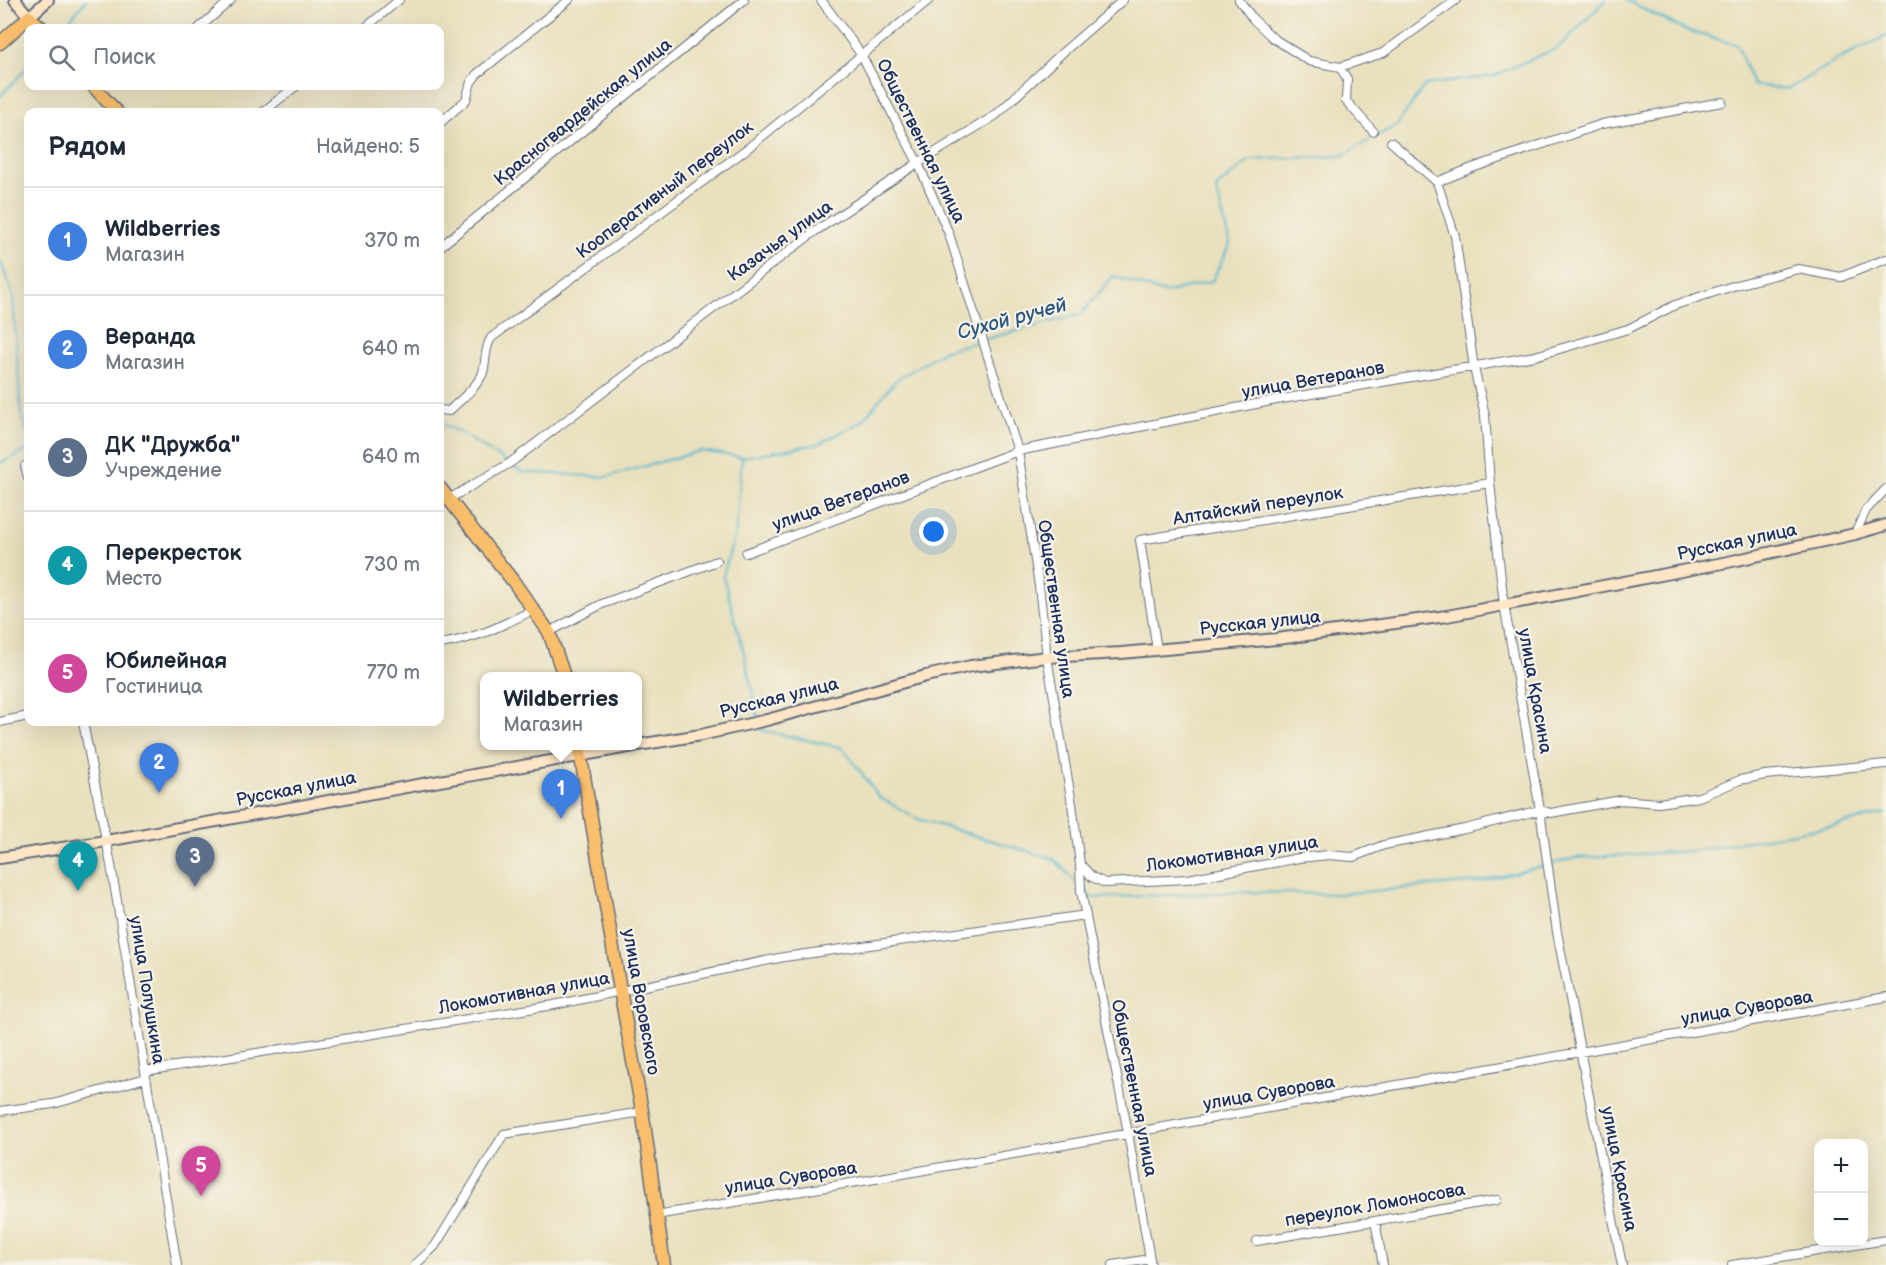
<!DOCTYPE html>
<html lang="ru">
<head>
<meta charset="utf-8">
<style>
  :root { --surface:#fff; --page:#f6f6f7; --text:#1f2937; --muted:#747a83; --line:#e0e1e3; --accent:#1a73e8 }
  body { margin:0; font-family:"Balsamiq Sans",sans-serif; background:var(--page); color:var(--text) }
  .controls { position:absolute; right:18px; bottom:18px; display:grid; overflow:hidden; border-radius:12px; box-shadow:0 6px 24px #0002 }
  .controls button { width:54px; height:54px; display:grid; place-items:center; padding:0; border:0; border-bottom:2px solid var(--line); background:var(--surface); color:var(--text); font:30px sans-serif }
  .you { position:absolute; left:934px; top:532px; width:21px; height:21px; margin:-15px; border:4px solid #fff; border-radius:50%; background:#1a73e8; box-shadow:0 0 0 9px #1a73e833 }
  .badge { display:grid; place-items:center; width:39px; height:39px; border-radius:50%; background:var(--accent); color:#fff; font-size:20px; font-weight:700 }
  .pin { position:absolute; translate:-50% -50px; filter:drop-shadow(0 2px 3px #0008) }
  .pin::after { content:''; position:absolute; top:32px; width:21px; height:18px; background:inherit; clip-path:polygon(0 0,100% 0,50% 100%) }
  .popup { position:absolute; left:480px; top:672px; width:162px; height:78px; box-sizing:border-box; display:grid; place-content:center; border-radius:12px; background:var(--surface); filter:drop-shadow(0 2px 4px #0005); font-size:20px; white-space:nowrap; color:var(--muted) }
  .popup b { font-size:22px; color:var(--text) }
  .popup::after { content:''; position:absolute; left:50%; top:100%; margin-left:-12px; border:12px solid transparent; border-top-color:var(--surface) }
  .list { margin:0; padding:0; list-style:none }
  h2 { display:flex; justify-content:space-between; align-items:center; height:78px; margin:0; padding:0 24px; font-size:26px }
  h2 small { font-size:20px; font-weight:400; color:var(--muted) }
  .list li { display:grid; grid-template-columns:39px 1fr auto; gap:18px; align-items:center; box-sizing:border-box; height:108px; padding:0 24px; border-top:2px solid var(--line) }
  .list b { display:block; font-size:22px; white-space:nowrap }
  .list p { margin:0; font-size:20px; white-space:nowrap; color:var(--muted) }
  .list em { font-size:20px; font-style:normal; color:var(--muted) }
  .icon { flex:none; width:33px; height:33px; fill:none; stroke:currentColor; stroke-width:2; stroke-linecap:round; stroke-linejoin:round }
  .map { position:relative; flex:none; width:1886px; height:1265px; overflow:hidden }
  .search { position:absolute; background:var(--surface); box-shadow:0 6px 24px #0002; left:24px; top:24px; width:420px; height:66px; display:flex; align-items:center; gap:15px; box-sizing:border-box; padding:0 21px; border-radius:12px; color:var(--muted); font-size:22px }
  .panel { position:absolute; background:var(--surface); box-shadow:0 6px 24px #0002; left:24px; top:108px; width:420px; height:618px; border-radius:12px }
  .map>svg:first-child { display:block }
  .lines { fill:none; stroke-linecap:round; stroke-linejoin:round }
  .stream { stroke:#50b5ce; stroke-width:2 }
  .street-casing { stroke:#636d7f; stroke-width:10 }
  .secondary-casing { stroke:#636d7f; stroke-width:14 }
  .primary-casing { stroke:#636d7f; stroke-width:15 }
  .street { stroke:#fff; stroke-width:8 }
  .secondary { stroke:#fde5c5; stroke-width:10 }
  .primary { stroke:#f9bf6d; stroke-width:12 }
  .labels { text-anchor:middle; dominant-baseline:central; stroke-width:4.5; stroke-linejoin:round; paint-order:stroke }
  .street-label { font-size:18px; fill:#1b2f5e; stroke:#f7f3e8 }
  .water-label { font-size:20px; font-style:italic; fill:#2b5780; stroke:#f7f3e8 }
</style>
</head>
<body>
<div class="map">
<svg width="1886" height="1265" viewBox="0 0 1886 1265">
  <rect width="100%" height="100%" fill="#f7f3e8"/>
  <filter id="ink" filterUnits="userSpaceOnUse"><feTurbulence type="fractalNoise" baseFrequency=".0167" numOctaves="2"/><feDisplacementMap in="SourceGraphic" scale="12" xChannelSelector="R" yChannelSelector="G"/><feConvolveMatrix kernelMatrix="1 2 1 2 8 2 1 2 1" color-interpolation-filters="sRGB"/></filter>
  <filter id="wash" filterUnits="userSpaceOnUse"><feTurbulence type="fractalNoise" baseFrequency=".008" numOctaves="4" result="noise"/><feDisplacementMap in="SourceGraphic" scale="24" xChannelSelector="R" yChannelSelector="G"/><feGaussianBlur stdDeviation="1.35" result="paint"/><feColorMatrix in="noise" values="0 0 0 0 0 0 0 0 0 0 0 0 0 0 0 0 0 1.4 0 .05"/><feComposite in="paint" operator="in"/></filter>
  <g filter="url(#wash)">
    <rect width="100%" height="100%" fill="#e9e0bd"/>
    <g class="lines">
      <path class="stream" d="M1626 0 1685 30 1737 45 1753 85 1788 89 1841 58 1886 36
        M63 28 86 0
        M0 96 28 67
        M0 260 13 295 21 414 28 434
        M986 339 1081 314 1113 276 1164 293 1212 281 1230 244 1216 188 1250 160 1341 156 1397 125 1425 85 1493 76 1559 47 1606 0
        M440 423 459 432 522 472 606 477 700 451 742 457 818 444 861 422 896 380 945 350 981 341
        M742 457 736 530 723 576 744 653 758 718
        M0 463 28 450
        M759 724 761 730 843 748 879 797 918 819 1054 859 1078 884
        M1084 890 1092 898 1242 892 1337 894 1478 882 1575 858 1690 851 1834 826 1886 813"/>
    </g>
  </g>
  <g filter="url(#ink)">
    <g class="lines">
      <defs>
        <path id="street" d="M821 0 861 54 918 163 949 234 1018 451 1039 586 1047 657 1072 804 1080 864 1081 891 1128 1133 1151 1265
          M1239 0 1253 19 1273 38 1309 61 1340 67 1347 79 1346 101 1373 131
          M199 28 231 0
          M365 28 399 0
          M1340 67 1383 53 1456 0
          M263 112 296 86
          M440 123 466 100 471 82 477 74 569 0
          M1391 142 1437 182 1455 236 1474 368 1485 415 1490 483 1504 604 1540 810 1557 932 1622 1265
          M1437 182 1472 168 1602 124 1722 102
          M440 247 744 0
          M440 410 449 411C460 400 475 389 482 375 487 364 483 352 491 338L748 148 929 0
          M25 466 28 478
          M449 499 510 463 814 232 918 163 996 115 1062 53 1123 0
          M1855 534 1866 510 1886 489
          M746 553 1018 451 1276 400 1535 356 1628 329 1675 305 1736 285 1798 269 1841 277 1886 259
          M549 632 602 604 717 561
          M440 644C478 638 499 627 533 610
          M1157 650 1140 540 1490 483
          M0 722 28 716
          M83 722 111 865 177 1265
          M1080 864 1092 877 1105 883 1188 879 1299 858 1329 855 1353 857 1384 845 1465 829 1540 810 1551 813 1621 800 1659 803 1699 797 1740 780 1765 775 1886 764
          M145 1071 554 1005 784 957 1086 915
          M0 1111 53 1104 146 1078
          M656 1215 875 1179 1886 997
          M1375 1221 1383 1265
          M1257 1241 1497 1200
          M415 1265 435 1246 504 1134 642 1112
          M1113 1265 1150 1259
          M1732 1265 1886 1240"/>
        <path id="secondary" d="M15 0 29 17 48 0
          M638 745 701 735 767 720 926 676 971 666 1047 657 1121 653 1277 639 1447 616 1728 562 1855 534 1886 525
          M0 858 106 841 634 746"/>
        <path id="primary" d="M0 43 29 17 42 28
          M93 86 117 112
          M440 488 513 581 549 632 564 676
          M579 746 620 990 643 1116 664 1265"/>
      </defs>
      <use href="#street" class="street-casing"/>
      <use href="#secondary" class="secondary-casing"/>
      <use href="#primary" class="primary-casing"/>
      <use href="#street" class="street"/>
      <use href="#secondary" class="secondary"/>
      <use href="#primary" class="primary"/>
    </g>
  </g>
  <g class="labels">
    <g class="street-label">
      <text transform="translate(583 112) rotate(-39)">Красногвардейская улица</text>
      <text transform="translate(921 141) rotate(64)">Общественная улица</text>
      <text transform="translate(665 190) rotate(-37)">Кооперативный переулок</text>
      <text transform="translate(780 241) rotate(-36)">Казачья улица</text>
      <text transform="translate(1313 380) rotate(-10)">улица Ветеранов</text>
      <text transform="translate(841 501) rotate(-20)">улица Ветеранов</text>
      <text transform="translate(1258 506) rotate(-9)">Алтайский переулок</text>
      <text transform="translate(1737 542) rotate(-12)">Русская улица</text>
      <text transform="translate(1056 609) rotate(82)">Общественная улица</text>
      <text transform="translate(1260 623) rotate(-6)">Русская улица</text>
      <text transform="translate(1535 691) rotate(80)">улица Красина</text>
      <text transform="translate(779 698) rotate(-14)">Русская улица</text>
      <text transform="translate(296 789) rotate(-11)">Русская улица</text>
      <text transform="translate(1232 854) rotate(-8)">Локомотивная улица</text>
      <text transform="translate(147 990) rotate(81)">улица Полушкина</text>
      <text transform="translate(524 993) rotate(-10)">Локомотивная улица</text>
      <text transform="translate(641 1002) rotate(80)">улица Воровского</text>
      <text transform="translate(1747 1008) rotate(-10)">улица Суворова</text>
      <text transform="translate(1134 1088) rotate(79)">Общественная улица</text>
      <text transform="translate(1269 1093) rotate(-10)">улица Суворова</text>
      <text transform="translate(1619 1169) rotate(79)">улица Красина</text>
      <text transform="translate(791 1178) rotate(-9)">улица Суворова</text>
      <text transform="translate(1375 1205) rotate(-10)">переулок Ломоносова</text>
    </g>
    <g class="water-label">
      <text transform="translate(1012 319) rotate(-15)">Сухой ручей</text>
    </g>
  </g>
</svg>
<div class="controls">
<button>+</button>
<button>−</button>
</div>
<div class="you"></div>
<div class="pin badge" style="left:561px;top:819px;background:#3f7fe0">1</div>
<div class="popup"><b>Wildberries</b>Магазин</div>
<div class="pin badge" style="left:159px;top:793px;background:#3f7fe0">2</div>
<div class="pin badge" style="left:195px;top:887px;background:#5c6f8a">3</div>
<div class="pin badge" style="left:78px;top:891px;background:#0f9aa8">4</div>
<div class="pin badge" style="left:201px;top:1196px;background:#d1479c">5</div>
<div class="search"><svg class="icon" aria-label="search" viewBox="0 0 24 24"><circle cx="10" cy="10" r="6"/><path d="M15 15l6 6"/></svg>Поиск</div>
<section class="panel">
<h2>Рядом<small>Найдено: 5</small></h2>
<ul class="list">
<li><span class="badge" style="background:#3f7fe0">1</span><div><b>Wildberries</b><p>Магазин</p></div><em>370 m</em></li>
<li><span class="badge" style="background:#3f7fe0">2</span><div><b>Веранда</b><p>Магазин</p></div><em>640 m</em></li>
<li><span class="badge" style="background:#5c6f8a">3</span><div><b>ДК &quot;Дружба&quot;</b><p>Учреждение</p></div><em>640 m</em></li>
<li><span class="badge" style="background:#0f9aa8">4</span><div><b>Перекресток</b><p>Место</p></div><em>730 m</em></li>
<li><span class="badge" style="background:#d1479c">5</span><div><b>Юбилейная</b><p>Гостиница</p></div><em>770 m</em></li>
</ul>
</section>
</div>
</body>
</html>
